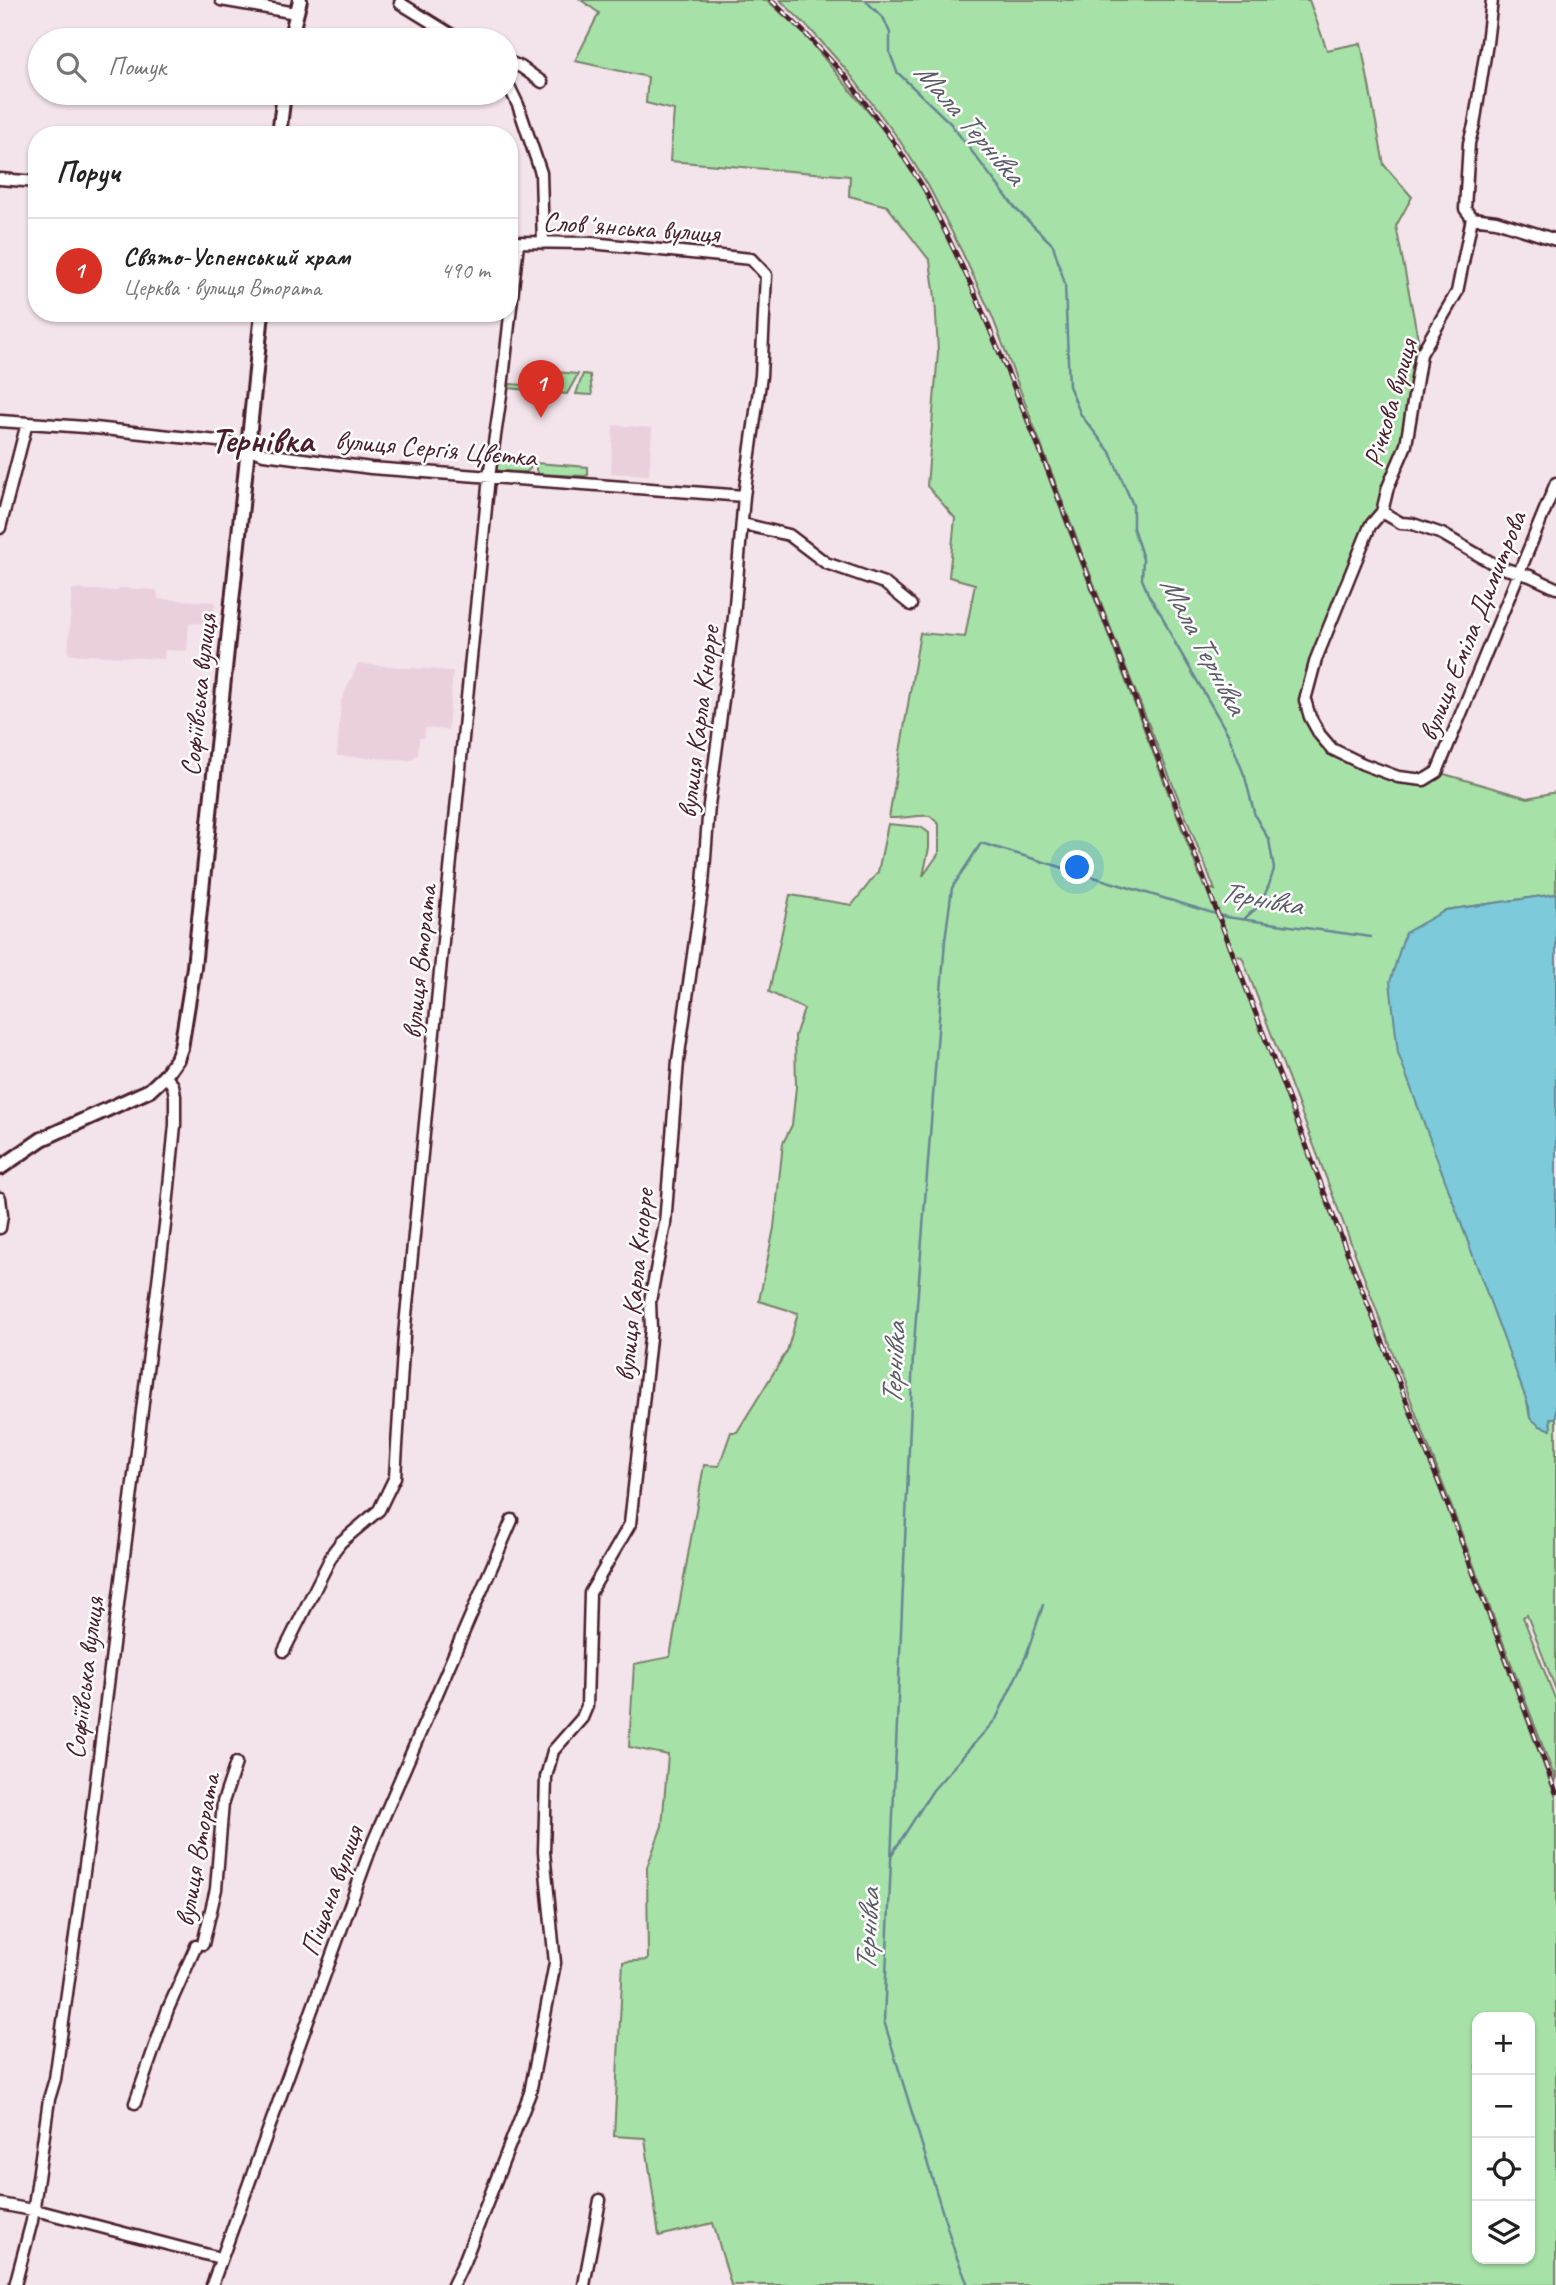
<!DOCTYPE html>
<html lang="uk">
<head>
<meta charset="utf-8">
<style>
  :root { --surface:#fff; --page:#f6f6f6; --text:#222; --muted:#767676; --line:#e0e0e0; --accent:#d93025 }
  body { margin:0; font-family:Caveat,sans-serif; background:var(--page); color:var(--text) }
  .controls { position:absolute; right:21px; bottom:21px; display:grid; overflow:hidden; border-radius:14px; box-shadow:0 2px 5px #0004 }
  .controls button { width:63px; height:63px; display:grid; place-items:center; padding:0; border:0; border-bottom:2px solid var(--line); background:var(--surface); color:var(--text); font:35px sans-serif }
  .you { position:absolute; left:1078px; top:868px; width:24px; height:24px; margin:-18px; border:5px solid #fff; border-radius:50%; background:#1a73e8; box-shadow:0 0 0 10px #1a73e833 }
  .badge { display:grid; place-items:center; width:46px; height:46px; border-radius:50%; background:var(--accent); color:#fff; font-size:23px; font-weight:700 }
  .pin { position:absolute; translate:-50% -58px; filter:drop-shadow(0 2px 4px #0008) }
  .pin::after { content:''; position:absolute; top:37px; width:24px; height:21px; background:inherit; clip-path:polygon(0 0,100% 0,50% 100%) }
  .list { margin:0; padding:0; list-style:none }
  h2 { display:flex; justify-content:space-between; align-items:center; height:91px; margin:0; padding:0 28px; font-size:30px }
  h2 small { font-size:23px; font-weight:400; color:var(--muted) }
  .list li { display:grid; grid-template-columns:46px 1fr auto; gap:21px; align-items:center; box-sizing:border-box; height:105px; padding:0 28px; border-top:2px solid var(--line) }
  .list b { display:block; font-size:26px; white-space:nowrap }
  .list p { margin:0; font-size:23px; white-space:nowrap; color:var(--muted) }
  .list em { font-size:23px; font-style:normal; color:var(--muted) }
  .icon { flex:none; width:38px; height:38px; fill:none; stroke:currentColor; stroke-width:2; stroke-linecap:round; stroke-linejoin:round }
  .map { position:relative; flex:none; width:1556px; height:2285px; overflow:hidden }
  .search { position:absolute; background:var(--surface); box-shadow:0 2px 5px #0004; left:28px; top:28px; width:490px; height:77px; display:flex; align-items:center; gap:18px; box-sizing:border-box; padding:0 24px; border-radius:38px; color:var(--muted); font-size:26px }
  .panel { position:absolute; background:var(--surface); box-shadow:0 2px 5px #0004; left:28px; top:126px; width:490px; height:196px; border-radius:28px }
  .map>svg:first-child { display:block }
  .built { fill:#ead0dc }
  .green { fill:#a6e2a8; stroke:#78806a; stroke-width:2; fill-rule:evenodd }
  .water { fill:#7ccada; stroke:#688694; stroke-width:2 }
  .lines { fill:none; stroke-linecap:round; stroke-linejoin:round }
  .stream { stroke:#688694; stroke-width:2.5 }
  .minor-casing { stroke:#4a1f2b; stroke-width:15 }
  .major-casing { stroke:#4a1f2b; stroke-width:18 }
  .minor { stroke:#fff; stroke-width:10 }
  .major { stroke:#fff; stroke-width:12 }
  .rail-casing { stroke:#4a1f2b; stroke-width:5 }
  .rail { stroke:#fff; stroke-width:2.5; stroke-dasharray:8; stroke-linecap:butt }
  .labels { text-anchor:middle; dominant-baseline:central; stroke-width:5; stroke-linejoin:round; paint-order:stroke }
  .street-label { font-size:28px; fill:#4a1f2b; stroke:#fff }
  .water-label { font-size:30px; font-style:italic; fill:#5c5b68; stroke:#fff }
  .district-label { font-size:35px; font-weight:bold; fill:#4a1f2b; stroke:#fff }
</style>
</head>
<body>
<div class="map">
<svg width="1556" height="2285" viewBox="0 0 1556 2285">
  <rect width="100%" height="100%" fill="#f3e3ea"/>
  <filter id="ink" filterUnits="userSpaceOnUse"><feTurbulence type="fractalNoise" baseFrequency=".0143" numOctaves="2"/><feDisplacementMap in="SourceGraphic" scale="14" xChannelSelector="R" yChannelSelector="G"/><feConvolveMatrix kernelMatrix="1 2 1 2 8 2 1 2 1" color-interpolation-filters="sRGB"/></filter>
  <g filter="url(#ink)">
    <path class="built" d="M613 425 652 428 649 475 611 473Z
      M119 588 157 590 158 599 215 602 213 624 189 623 187 651 165 650 164 659 68 654 72 589 118 591Z
      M358 664 453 671 448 730 425 728 424 738H419L418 754 411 760 337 756 341 701Z"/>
    <path class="green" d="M581 0H767L805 35 893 142 925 191 957 254 1035 442 1204 887 1215 890 1123 660 992 316 962 252 929 187 898 138 849 73 811 30 780 0H1309L1327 50 1361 43 1384 165 1412 197 1396 226 1421 354 1409 421 1380 509 1368 524 1304 681 1302 701 1318 737 1398 780 1421 785 1435 778 1437 772 1528 798 1556 792V894L1445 910 1530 1418 1551 1429 1550 1417 1556 1418V1690L1527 1615 1523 1617 1556 1701V1781L1242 957 1232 955 1450 1516 1556 1798V2285H731L713 2223 659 2236 645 2138 614 2136 623 1962 648 1960 647 1867 662 1826 668 1755 629 1747 634 1664 670 1657 704 1465 719 1466 731 1432H737L787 1351 798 1313 759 1301 774 1228 783 1143 792 1125 796 1087 795 1036 804 1009 769 992 790 895 852 905 878 872 888 824 921 827 929 833V848L923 876 939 853V824L930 816C914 815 904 819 889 818L920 633 965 637 975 584 949 577 955 518 927 486 938 352 935 297 930 261 887 206 849 196 850 176 670 161 674 110 646 103 648 77 575 61 599 13ZM1477 2017H1530V2259H1477Z
      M526 369 578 374 567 394 509 388 510 384 525 385Z
      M583 374 590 375 592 395 576 394Z
      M496 459 531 463 530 469 526 472 499 471 496 469Z
      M536 463 588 467V475L585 476 539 474 536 470Z"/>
    <path class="water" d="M1556 894V1418H1550L1551 1430 1540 1426 1530 1418 1529 1407 1398 1053 1390 982 1405 933 1446 910Z"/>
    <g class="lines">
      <path class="stream" d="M865 0 884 19 890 33V53L897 72 950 123 1016 209 1053 245 1065 284 1069 386 1081 415 1110 452 1133 505V528L1143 559 1142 579 1149 596 1161 614 1174 641 1228 734 1245 777 1255 816 1269 840 1274 869 1269 885 1260 905 1245 918
        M892 1854 933 1790 996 1719 1026 1656 1043 1605
        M968 2285 955 2253 884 2021 913 1357 945 940 952 888 981 843 1226 917 1371 937"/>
      <defs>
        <path id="minor" d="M221 0 296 13
          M1492 0 1487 43 1474 125 1469 143 1465 209 1472 218 1457 292 1421 354 1406 445 1388 487 1382 512 1370 526 1316 659 1305 700 1310 717 1320 735 1332 749 1363 764 1398 777 1424 780 1437 772 1556 483
          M400 3 460 40
          M506 61 521 67 542 82
          M506 80 518 105 541 173 543 243
          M0 179 37 182
          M1472 218 1496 221 1556 240
          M0 421 85 427 227 442 264 454 371 468 744 496
          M1382 512 1401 523 1413 524 1442 534 1499 567 1530 576 1556 588
          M743 524 789 535 826 563 884 583 911 605
          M0 528 27 423
          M0 1198 2 1215 0 1228
          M284 1651 334 1551 341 1542 379 1510 395 1477 404 1336 465 718 489 477 502 388 518 243
          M203 1944 216 1889 223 1802 236 1763
          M135 2103 168 2009 196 1946
          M0 2204 43 2212 220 2258
          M15 2285 32 2221 49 2099 55 2079 91 1822 166 1217 175 1125V1096L173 1085 165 1076
          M212 2285 373 1842 512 1520
          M453 2285 464 2262 530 2093 555 1963 544 1852 546 1777 553 1751 582 1718 587 1706 590 1593 630 1524 651 1329 650 1301 665 1224 678 1061 703 884 709 805 734 617 744 496 761 376 766 275 751 259 591 243 509 242
          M584 2285 600 2200"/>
        <path id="major" d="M290 40 300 0
          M279 135 284 93
          M0 1168 42 1139 150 1090 165 1076 177 1059 181 1048 194 967 262 313"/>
      </defs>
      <use href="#minor" class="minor-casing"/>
      <use href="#major" class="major-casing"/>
      <use href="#minor" class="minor"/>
      <use href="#major" class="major"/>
      <defs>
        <path id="rail" d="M771 0 806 34 845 76 894 142 925 190 973 289 1037 442 1347 1252 1452 1516 1556 1792"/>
      </defs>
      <use href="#rail" class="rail-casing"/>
      <use href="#rail" class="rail"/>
    </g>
  </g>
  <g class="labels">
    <g class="street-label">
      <text transform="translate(631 227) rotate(4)">Словʼянська вулиця</text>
      <text transform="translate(1390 403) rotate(-74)">Річкова вулиця</text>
      <text transform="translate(436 448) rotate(5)">вулиця Сергія Цвєтка</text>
      <text transform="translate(1472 626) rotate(-68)">вулиця Еміла Димитрова</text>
      <text transform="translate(198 695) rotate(-84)">Софіївська вулиця</text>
      <text transform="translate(698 722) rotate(-83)">вулиця Карла Кнорре</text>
      <text transform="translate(419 962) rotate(-84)">вулиця Втората</text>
      <text transform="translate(634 1285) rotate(-84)">вулиця Карла Кнорре</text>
      <text transform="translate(84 1678) rotate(-83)">Софіївська вулиця</text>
      <text transform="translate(197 1850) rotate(-80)">вулиця Втората</text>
      <text transform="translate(331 1891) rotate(-70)">Піщана вулиця</text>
    </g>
    <g class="water-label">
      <text transform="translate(970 123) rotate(49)">Мала Тернівка</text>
      <text transform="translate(1204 645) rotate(62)">Мала Тернівка</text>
      <text transform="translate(1261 898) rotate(10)">Тернівка</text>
      <text transform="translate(893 1364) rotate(-87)">Тернівка</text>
      <text transform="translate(867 1930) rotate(-87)">Тернівка</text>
    </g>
    <g class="district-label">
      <text x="262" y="440">Тернівка</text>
    </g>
  </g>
</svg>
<div class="controls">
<button>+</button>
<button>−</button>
<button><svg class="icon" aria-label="locate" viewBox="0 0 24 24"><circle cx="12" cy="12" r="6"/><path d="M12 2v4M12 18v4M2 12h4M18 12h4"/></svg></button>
<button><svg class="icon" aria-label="layers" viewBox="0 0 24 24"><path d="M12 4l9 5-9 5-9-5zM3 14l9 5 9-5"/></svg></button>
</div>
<div class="you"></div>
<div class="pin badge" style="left:541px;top:418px">1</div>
<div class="search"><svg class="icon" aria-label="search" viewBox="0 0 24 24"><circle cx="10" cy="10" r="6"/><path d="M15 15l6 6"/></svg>Пошук</div>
<section class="panel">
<h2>Поруч<small></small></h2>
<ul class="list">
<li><span class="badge">1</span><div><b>Свято-Успенський храм</b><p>Церква · вулиця Втората</p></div><em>490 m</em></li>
</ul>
</section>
</div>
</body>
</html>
